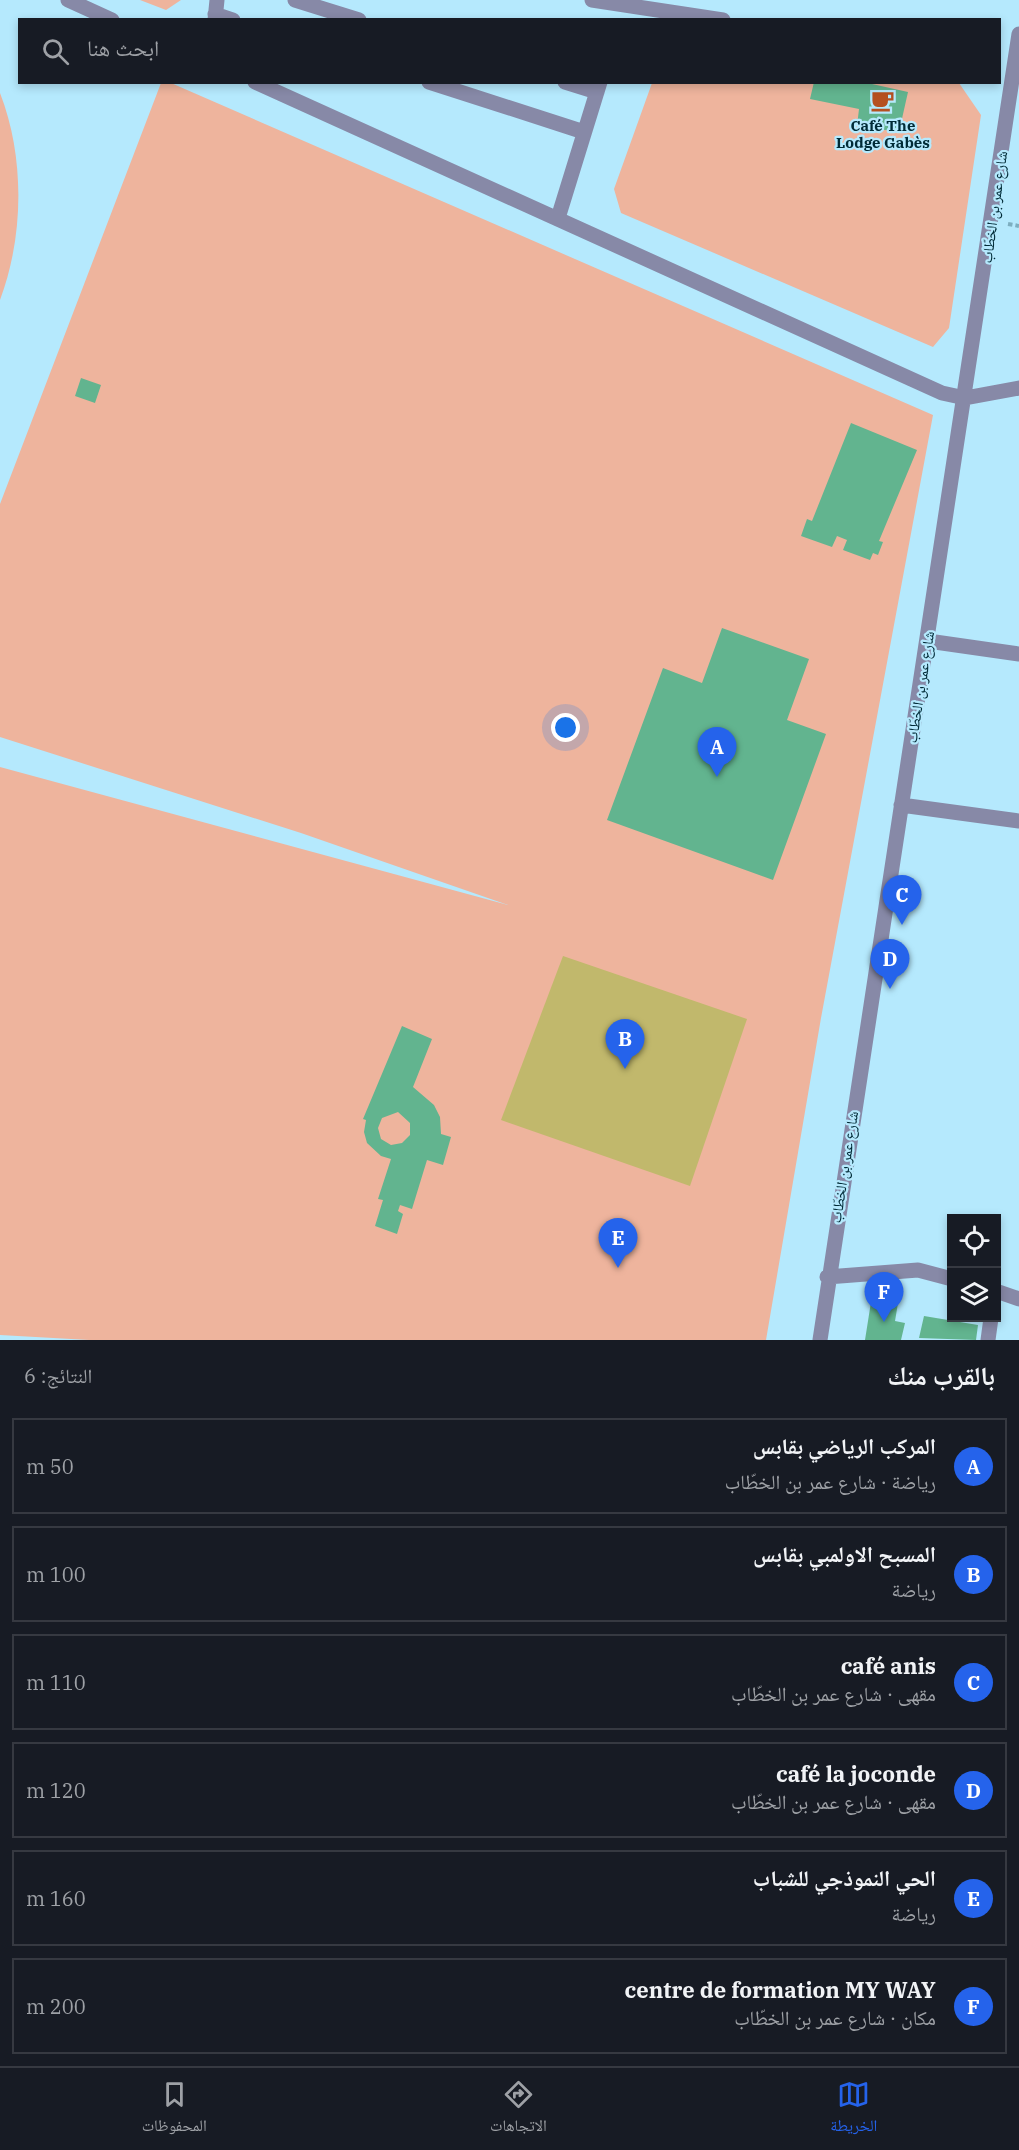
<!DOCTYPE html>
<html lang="ar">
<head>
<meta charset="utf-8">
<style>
  :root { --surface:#171b24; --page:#20242c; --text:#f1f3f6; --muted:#9ea1a6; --line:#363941; --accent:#2563eb }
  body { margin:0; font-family:"IBM Plex Serif","Noto Naskh Arabic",serif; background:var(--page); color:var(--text); direction:rtl }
  .controls { position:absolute; right:18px; bottom:18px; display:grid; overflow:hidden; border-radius:0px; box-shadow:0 3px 9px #0003 }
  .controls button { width:54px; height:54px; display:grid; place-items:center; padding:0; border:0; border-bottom:2px solid var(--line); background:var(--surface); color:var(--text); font:30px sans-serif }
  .you { position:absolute; left:566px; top:728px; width:21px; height:21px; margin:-15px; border:4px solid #fff; border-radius:50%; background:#1a73e8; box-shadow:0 0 0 9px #1a73e833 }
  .badge { display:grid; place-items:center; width:39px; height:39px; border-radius:50%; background:var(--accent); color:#fff; font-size:20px; font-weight:700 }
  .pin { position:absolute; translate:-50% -50px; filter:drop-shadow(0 2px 3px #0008) }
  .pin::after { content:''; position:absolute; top:32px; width:21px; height:18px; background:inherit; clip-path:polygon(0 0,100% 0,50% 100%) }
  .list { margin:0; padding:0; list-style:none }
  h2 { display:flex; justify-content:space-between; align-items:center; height:78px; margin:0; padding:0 24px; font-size:26px }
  h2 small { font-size:20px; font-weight:400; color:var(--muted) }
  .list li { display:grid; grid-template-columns:39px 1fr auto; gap:18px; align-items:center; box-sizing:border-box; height:96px; margin:0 12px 12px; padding:0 12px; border:2px solid var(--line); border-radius:0px }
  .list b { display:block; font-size:22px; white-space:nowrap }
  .list p { margin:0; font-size:20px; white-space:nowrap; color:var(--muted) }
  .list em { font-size:20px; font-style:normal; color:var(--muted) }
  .icon { flex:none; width:33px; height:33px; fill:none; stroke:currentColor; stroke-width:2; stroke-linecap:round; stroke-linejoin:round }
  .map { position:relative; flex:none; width:1019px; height:1340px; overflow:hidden; direction:ltr }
  .search { position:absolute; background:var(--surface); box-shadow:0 3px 9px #0003; left:18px; right:18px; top:18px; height:66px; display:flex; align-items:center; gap:15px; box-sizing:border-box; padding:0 21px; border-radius:0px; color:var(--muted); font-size:22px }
  .sheet { height:726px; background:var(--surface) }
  nav { display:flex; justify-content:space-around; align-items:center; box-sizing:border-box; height:84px; border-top:2px solid var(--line); background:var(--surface); font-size:16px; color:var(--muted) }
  nav a { display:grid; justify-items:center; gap:3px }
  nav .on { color:var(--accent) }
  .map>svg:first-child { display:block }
  .green { fill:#eeb49d }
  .water { fill:#c1b86c }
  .building { fill:#62b48f; fill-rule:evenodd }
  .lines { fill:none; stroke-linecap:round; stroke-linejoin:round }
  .path { stroke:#7daec0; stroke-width:4; stroke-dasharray:4.5 3; stroke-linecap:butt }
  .minor { stroke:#8789a7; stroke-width:15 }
  .labels { text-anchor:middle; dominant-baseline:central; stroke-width:4.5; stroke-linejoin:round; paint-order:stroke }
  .poi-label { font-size:15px; font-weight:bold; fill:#002b37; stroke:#b5e9fd }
  .street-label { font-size:15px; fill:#002b37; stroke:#b5e9fd }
</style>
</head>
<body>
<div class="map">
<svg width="1019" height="1340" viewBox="0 0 1019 1340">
  <rect width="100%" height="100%" fill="#b5e9fd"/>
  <path class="green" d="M140 0H181L166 10Z
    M161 83H171L933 415 821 1018 766 1340H89L0 1335V767L508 905 301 833 0 737V504Z
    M652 83H959L981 115 949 328 933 347 621 213 614 189Z
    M0 93C25 157 24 236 0 300Z"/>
  <path class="water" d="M563 956 747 1019 690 1186 501 1120Z"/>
  <path class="building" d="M814 82H863L908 92 899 132 857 126 859 109 810 99Z
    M81 378 101 385 95 403 75 396Z
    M851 423 917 450 879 541 883 542 878 555 873 553 870 560 843 550 847 540 837 536 832 547 801 536 807 519 812 521Z
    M722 628 809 659 787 720 826 734 773 880 607 820 663 668 702 683Z
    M402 1026 432 1039 413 1087 434 1105 440 1117 441 1134 451 1137 443 1165 427 1160 412 1209 400 1205 398 1211 403 1214 397 1234 375 1226 383 1200 378 1199 391 1159 381 1156 367 1143 364 1132 366 1120 363 1119ZM398 1112 410 1123V1135L402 1143 391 1145 381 1139 378 1128 382 1118Z
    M871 1302 898 1303 895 1321 905 1323 901 1340H865Z
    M924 1316 978 1325 976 1340 919 1338Z"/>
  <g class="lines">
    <path class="path" d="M1008 224 1019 226"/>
    <path class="minor" d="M68 0 112 20
      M295 0 359 20
      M592 0 723 20
      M215 14 233 20
      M215 20 217 0
      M255 82 942 393 965 398 1019 388
      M429 82 584 132
      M565 82 597 92
      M558 218 600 82
      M928 641 1019 654
      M901 805 1019 821
      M827 1277 918 1270 952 1279
      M996 1291 1019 1299
      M820 1340 1019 34
      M988 1340 991 1318"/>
  </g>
  <defs>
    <symbol id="cafe-bare" viewBox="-9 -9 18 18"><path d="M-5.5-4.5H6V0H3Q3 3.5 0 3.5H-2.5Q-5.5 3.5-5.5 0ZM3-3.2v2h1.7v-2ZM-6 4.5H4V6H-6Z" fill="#b55021" stroke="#b5e9fd" stroke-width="2.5" paint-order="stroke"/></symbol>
  </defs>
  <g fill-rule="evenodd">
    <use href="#cafe-bare" x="866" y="84" width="33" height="33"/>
  </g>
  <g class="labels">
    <g class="poi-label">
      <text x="883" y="125">Café The<tspan x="883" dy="17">Lodge Gabès</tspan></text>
    </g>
    <g class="street-label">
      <text transform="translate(994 207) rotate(-82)">شارع عمر بن الخطّاب</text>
      <text transform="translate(920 687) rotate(-81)">شارع عمر بن الخطّاب</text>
      <text transform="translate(844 1167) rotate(-81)">شارع عمر بن الخطّاب</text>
    </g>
  </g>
</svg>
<div class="controls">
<button><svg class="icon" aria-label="locate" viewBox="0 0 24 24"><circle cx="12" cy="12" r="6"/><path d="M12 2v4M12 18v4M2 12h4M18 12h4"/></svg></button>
<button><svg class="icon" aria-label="layers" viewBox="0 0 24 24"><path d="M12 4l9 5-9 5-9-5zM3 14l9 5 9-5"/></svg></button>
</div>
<div class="you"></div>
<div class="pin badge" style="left:717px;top:777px">A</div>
<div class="pin badge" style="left:625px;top:1069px">B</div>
<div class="pin badge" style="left:902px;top:925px">C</div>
<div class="pin badge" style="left:890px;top:989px">D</div>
<div class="pin badge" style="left:618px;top:1268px">E</div>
<div class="pin badge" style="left:884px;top:1322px">F</div>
<div class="search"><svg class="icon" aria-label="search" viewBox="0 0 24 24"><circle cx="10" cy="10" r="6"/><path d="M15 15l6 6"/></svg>ابحث هنا</div>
</div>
<section class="sheet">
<h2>بالقرب منك<small>النتائج: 6</small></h2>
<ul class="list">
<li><span class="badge">A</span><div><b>المركب الرياضي بقابس</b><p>رياضة · شارع عمر بن الخطّاب</p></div><em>50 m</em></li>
<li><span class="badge">B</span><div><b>المسبح الاولمبي بقابس</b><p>رياضة</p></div><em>100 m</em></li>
<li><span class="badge">C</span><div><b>café anis</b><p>مقهى · شارع عمر بن الخطّاب</p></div><em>110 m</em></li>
<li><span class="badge">D</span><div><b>café la joconde</b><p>مقهى · شارع عمر بن الخطّاب</p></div><em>120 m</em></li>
<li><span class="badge">E</span><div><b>الحي النموذجي للشباب</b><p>رياضة</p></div><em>160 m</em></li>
<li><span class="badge">F</span><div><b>centre de formation MY WAY</b><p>مكان · شارع عمر بن الخطّاب</p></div><em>200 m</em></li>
</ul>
</section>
<nav>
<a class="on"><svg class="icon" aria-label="map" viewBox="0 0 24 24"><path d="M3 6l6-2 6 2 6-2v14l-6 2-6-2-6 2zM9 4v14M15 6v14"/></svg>الخريطة</a>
<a><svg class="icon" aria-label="directions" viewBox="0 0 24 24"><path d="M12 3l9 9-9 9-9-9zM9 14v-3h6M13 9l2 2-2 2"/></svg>الاتجاهات</a>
<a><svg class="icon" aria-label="saved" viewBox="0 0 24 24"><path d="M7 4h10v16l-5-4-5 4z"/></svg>المحفوظات</a>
</nav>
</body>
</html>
